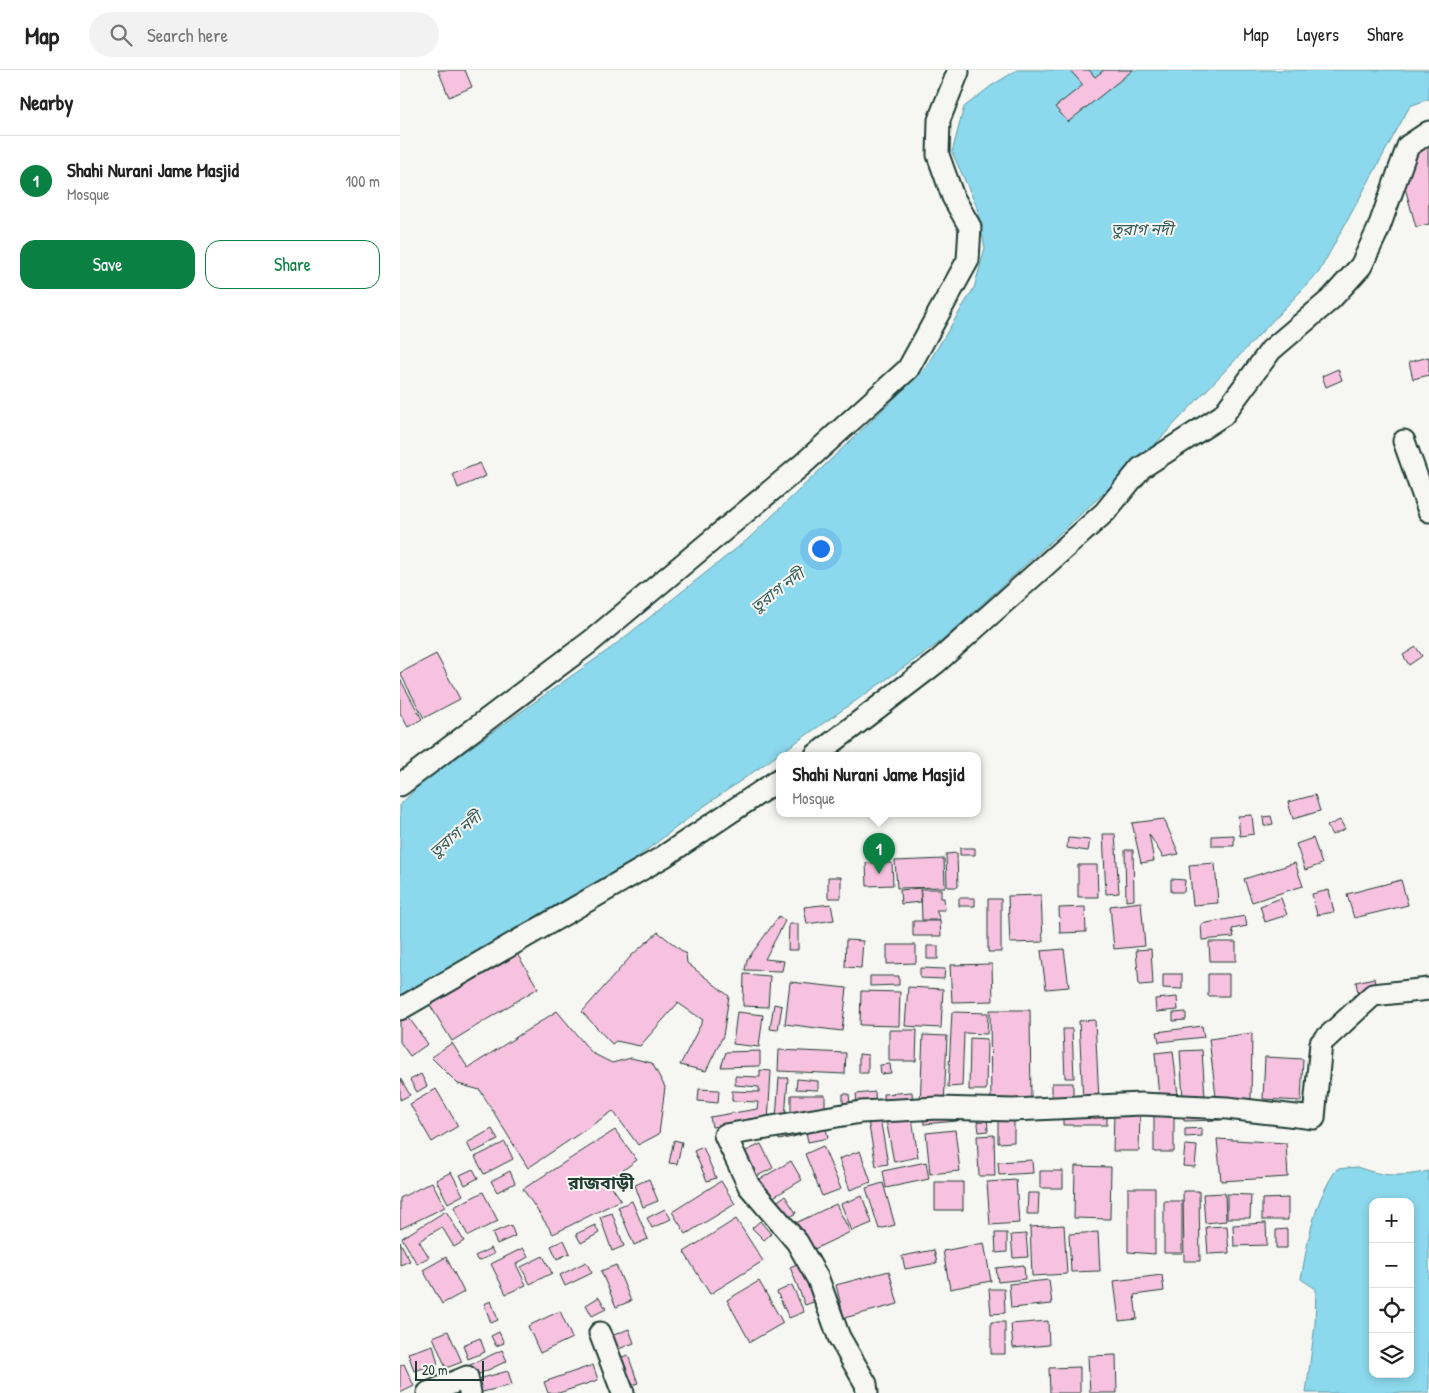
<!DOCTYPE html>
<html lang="en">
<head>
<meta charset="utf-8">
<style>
  :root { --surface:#fff; --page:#f2f2f2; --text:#222; --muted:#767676; --line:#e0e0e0; --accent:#0b8043 }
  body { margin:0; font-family:"Patrick Hand","Noto Sans Bengali",sans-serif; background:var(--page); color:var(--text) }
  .controls { position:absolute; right:15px; bottom:15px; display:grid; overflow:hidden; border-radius:10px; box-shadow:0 2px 8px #0003 }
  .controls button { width:45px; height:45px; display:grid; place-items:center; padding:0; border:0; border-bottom:1px solid var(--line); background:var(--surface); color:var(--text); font:25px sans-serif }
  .scale { position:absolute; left:15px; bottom:12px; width:69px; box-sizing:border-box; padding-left:5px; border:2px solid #1f3d34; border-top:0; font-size:14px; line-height:18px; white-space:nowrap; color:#1f3d34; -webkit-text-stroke:4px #f6f6f2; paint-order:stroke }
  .you { position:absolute; left:420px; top:478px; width:18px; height:18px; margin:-12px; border:4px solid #fff; border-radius:50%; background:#1a73e8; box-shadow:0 0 0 8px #1a73e833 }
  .badge { display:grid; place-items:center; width:32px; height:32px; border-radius:50%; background:var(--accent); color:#fff; font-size:16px; font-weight:700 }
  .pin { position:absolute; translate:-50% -41px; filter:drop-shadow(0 1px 2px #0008) }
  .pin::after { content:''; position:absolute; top:26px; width:18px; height:15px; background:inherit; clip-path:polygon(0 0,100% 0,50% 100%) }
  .popup { position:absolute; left:376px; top:682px; width:205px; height:65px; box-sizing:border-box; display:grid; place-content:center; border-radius:10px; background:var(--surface); filter:drop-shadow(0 1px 4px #0005); font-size:16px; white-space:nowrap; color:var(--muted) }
  .popup b { font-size:19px; color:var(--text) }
  .popup::after { content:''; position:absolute; left:50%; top:100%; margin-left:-10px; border:10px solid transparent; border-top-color:var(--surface) }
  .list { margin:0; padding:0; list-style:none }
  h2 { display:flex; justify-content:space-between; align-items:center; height:65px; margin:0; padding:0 20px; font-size:21px }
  h2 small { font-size:16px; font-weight:400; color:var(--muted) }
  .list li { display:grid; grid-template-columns:32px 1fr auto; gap:15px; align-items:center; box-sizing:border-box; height:90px; padding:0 20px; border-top:1px solid var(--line) }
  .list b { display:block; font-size:19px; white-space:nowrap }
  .list p { margin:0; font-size:16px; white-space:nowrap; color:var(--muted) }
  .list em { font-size:16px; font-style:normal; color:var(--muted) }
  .actions { display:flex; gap:10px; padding:15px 20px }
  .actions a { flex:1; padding:11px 0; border:1px solid var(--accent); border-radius:15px; text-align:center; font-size:18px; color:var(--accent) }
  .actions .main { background:var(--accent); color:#fff }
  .icon { flex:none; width:28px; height:28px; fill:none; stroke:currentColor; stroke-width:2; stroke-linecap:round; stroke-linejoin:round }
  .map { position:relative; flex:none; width:1029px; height:1323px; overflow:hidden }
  header { display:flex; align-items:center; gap:30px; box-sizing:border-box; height:70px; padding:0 25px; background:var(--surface); border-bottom:1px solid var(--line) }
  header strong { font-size:24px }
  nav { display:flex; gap:28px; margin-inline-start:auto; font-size:18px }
  .search { width:350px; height:45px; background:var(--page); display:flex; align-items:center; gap:12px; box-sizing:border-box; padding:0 18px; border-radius:28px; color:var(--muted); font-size:19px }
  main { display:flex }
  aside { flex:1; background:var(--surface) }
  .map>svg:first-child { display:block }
  .water { fill:#8cd8ec; stroke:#609aa2; fill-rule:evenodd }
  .building { fill:#f7c2df; stroke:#1f3d34 }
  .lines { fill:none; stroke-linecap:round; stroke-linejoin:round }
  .street-casing { stroke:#1f3d34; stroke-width:25 }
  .street { stroke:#f6f6f2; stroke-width:21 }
  .labels { text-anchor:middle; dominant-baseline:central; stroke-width:4; stroke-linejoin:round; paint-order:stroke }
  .water-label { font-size:16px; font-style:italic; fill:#355c59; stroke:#f6f6f2 }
  .quarter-label { font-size:18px; font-weight:bold; fill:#1f3d34; stroke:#f6f6f2 }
</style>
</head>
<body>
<header>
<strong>Map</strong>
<div class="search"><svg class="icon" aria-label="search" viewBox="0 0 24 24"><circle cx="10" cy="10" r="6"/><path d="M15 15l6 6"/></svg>Search here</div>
<nav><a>Map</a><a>Layers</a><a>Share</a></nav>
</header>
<main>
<aside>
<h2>Nearby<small></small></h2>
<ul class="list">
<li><span class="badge">1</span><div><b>Shahi Nurani Jame Masjid</b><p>Mosque</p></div><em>100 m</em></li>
</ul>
<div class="actions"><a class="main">Save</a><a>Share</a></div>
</aside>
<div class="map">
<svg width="1029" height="1323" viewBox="0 0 1029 1323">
  <rect width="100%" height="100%" fill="#f6f6f2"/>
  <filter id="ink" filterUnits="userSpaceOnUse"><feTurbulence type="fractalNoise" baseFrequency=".02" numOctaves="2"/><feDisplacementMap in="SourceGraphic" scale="10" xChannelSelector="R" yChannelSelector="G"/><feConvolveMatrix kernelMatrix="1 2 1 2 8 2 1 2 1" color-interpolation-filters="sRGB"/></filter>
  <g filter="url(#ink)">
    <path class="water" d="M617 0H1029V29L1010 36 919 202 740 390 543 570 303 737 205 812 0 929V735L22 712 211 578 347 470 524 300 574 218 585 178 577 137 552 82 564 37 591 16Z
      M957 1097C984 1107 1001 1107 1029 1101V1323H906L915 1255 916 1219 901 1209C908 1170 914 1131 937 1099ZM973 1132H1010V1304H973Z"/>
    <path class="building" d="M38 0H65L72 17 49 27Z
      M670 0H689L695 7 704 0H733L668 52 655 37 683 15Z
      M1028 75 1029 154 1016 157 1002 107 1009 82Z
      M1029 287V305L1013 309 1009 292Z
      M938 299 942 310 926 317 922 306Z
      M80 393 86 406 58 418 53 404Z
      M1016 577 1022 586 1009 595 1003 585Z
      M36 584 60 629 24 648 0 603Z
      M0 609 22 649 8 657 0 643Z
      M915 725 920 741 893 749 888 732Z
      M852 745 854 764 840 766 838 746Z
      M871 746 873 754 864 756 863 747Z
      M764 749 779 784 763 787 749 764 754 791 741 793 732 753Z
      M940 750 945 759 932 765 927 756Z
      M703 764H715L719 823 706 824Z
      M834 765V776H812V766Z
      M668 768 690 770 688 781 667 778Z
      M913 768 922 794 905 800 896 774Z
      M560 778H575V785H560Z
      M725 780H733L734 830 726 831Z
      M557 783 558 817H547L546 784Z
      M544 789 545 817 497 818 495 791Z
      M466 793H492L493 815 467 816Z
      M815 793 818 833 793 835 789 795Z
      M895 793 903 816 852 832 844 809Z
      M678 795H697L698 827H678Z
      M428 807H441V828H428Z
      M771 809 785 810 784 822H771Z
      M1001 810 1008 835 954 848 947 824Z
      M520 818 521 832 501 834 500 820Z
      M521 819H541V828H544L545 840H536L540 850H522Z
      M929 820 934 842 917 845 912 824Z
      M641 825 643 872 610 873 608 826Z
      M559 828H575V836H559Z
      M881 828 887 845 865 852 860 836Z
      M588 829H601V882H588Z
      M741 832 745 876 714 879 710 836Z
      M431 834 434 850 407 854 404 837Z
      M685 837 686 862 660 863 659 838Z
      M379 846 385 851 365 889 384 891 382 901 345 900 347 890Z
      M845 846 847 856 832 859 834 867 802 870 801 854Z
      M513 851H540L541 866H513Z
      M389 854H398V880H388Z
      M258 862 286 884 287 893 329 926 323 966 306 1001 280 995 303 950 278 933 240 976 216 971 212 974 182 942 232 885Z
      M446 870 463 871 461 898 445 897Z
      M809 872H836V891H810Z
      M487 875H516V893L487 894Z
      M527 876H538V889H527Z
      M114 879 138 918 52 971 28 932Z
      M664 879 669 917 646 919 641 881Z
      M751 879 753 914 739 915 736 880Z
      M592 894 593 931 552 932 550 895Z
      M520 898 545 899 544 909 520 908Z
      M344 904 370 906 368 937 343 936Z
      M763 904H782V919L763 918Z
      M808 904H829V926H808Z
      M470 906H499V915L470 916Z
      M974 908 976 918 958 923 956 912Z
      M390 912 447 918 442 961 385 954Z
      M508 917 543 919 541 958 505 956Z
      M461 921 500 922 499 956 460 955Z
      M777 927 778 940 756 942 755 929Z
      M374 934 382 936 378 960 370 959Z
      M590 940H630L631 1033H591Z
      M157 941 192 983 212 993 231 988 252 993 265 1017 259 1064 238 1075 213 1041 128 1098 80 1020 58 1014 31 987 52 973 68 998Z
      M337 942 363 945 359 977 333 974Z
      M552 942 588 943 587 964 564 963 562 1016 548 1017Z
      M786 942V950L773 951V943Z
      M6 944 28 974 10 986 0 972V949Z
      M695 950 699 1030 683 1031 679 951Z
      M802 956 804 967 759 972 757 962Z
      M663 959H672L674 1008H665Z
      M489 960H517L516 991H489Z
      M852 963 851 1031 817 1035 809 969Z
      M523 965 547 966 544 1036 520 1035Z
      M570 968 587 969 586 1020H569Z
      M379 980 446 983 445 1004 378 1001Z
      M802 980 805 1028 783 1029 780 981Z
      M360 981V996L321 997 326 982Z
      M773 981 778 1025 759 1027 755 983Z
      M459 984 468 985V1003H459Z
      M865 987 903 989 901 1031 863 1029Z
      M490 994 491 1003 481 1004 480 995Z
      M360 1000 371 1001 368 1052 356 1050 312 1057 310 1047 357 1039 358 1032 332 1031V1021L359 1022V1017L335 1015V1006L360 1007Z
      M21 1004 27 1016 17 1022 10 1010Z
      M0 1008 10 1025 0 1030Z
      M379 1008H388L385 1048H376Z
      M397 1009 418 1011V1020L396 1019Z
      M652 1013H673V1028H652Z
      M36 1019 58 1056 32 1072 10 1034Z
      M299 1019 319 1020 318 1033 298 1031Z
      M475 1022 476 1038 458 1039 456 1024Z
      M512 1022 513 1036 484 1038 483 1024Z
      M443 1024H449L450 1034H443Z
      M391 1025H425V1045H391Z
      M784 1039H821V1050L784 1051Z
      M556 1040 557 1051 524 1054 523 1042Z
      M663 1040H707V1055H663Z
      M754 1041H774V1082H754Z
      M479 1042 488 1094 476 1096 467 1045Z
      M714 1042H740L739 1081H713Z
      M587 1045 588 1061 579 1062 577 1046Z
      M598 1045H614V1072L598 1073Z
      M512 1048 518 1087 494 1092 486 1050Z
      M425 1053 428 1068 408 1072 405 1057Z
      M400 1058 401 1065 379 1070 378 1062Z
      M802 1058V1066L785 1067V1059Z
      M92 1059 98 1070 72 1083 67 1073Z
      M215 1060 237 1090 208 1111 221 1130 153 1164 123 1119Z
      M555 1060 560 1101 530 1104 526 1063Z
      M594 1065 595 1106H579L577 1066Z
      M817 1069 886 1073 888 1107 821 1111Z
      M274 1070 282 1072 277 1094 269 1093Z
      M105 1072 113 1089 84 1104 75 1087Z
      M361 1074 373 1098 339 1115 327 1090Z
      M785 1075 797 1076 795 1097 783 1096Z
      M423 1076 441 1119 422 1126 405 1084Z
      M303 1077 316 1108 307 1111 294 1081Z
      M460 1081 471 1112 450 1120 439 1089Z
      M632 1090 633 1103 599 1105 598 1092Z
      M391 1091 402 1110 360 1135 348 1116Z
      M526 1092 529 1109 486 1118 483 1101Z
      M675 1096 711 1097 710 1149 674 1148Z
      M73 1099 78 1108 65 1115 60 1105Z
      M110 1101 115 1113 97 1122 91 1111Z
      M640 1101H663V1118H640Z
      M51 1102 63 1125 48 1133 36 1110Z
      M249 1109 258 1131 243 1137 235 1115Z
      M616 1110 619 1153 590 1155 587 1112Z
      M321 1111 335 1134 286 1164 272 1142Z
      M32 1112 45 1137 0 1159V1128Z
      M535 1112H563V1140H535Z
      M483 1113 495 1155 479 1159 466 1118Z
      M728 1118H755V1184L728 1182Z
      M783 1121H799L800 1191H784Z
      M83 1122 98 1151 68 1166 54 1137Z
      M628 1123H639L638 1144H627Z
      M825 1123 826 1151 805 1153 803 1124Z
      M827 1124 851 1125 850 1148H827Z
      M385 1126 396 1143 385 1151 373 1134Z
      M462 1126 472 1153 452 1161 441 1134Z
      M888 1128V1150H862V1129Z
      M232 1131 248 1169 234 1175 218 1137Z
      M764 1131H782V1183H764Z
      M436 1134 450 1162 406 1183 385 1158Z
      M265 1139 271 1149 252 1158 247 1148Z
      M46 1141 64 1171 54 1177 42 1157 19 1171 29 1187 17 1194 2 1168Z
      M212 1143 224 1176 212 1181 200 1147Z
      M336 1149 363 1191 310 1224 284 1182Z
      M360 1151 371 1164 364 1170 352 1158Z
      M866 1153 867 1175 834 1176 833 1155Z
      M111 1155 115 1166 97 1174 92 1163Z
      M195 1155 199 1163 181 1173 176 1164Z
      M664 1155 667 1204 632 1206 630 1157Z
      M827 1156 829 1183 808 1184 806 1157Z
      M887 1159V1178H876V1160Z
      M698 1162 700 1201 671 1202 669 1164Z
      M595 1163H607V1182L596 1183Z
      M626 1164 628 1187 613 1188 611 1165Z
      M164 1170 170 1183 157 1189 151 1176Z
      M0 1172 10 1191 0 1195Z
      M584 1173 591 1211 550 1219 543 1181Z
      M91 1178 94 1184 78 1191 75 1186Z
      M123 1178 128 1187 116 1194 126 1215 106 1224 91 1194Z
      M534 1180 537 1193 505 1199 502 1186Z
      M143 1186 152 1203 130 1214 121 1197Z
      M46 1187 64 1222 42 1234 23 1200Z
      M404 1191 419 1230 405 1235 390 1197Z
      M186 1192 192 1203 165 1216 160 1205Z
      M216 1195 231 1231 216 1237 201 1201Z
      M624 1195 625 1209 598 1212 596 1198Z
      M489 1201 498 1234 444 1248 436 1215Z
      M762 1205 764 1221 734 1225 737 1249 719 1251 714 1211Z
      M649 1210 652 1234 611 1238 609 1214Z
      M359 1211 383 1253 350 1272 327 1230Z
      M392 1215 404 1242 389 1248 377 1222Z
      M589 1219H604L605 1243 591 1244Z
      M199 1227 206 1239 192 1246 186 1235Z
      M91 1231 98 1250 91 1253 84 1234Z
      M160 1241 172 1268 140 1283 128 1256Z
      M648 1251 649 1275 613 1278 611 1254Z
      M591 1252H605V1284H591Z
      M229 1259 234 1273 211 1282 206 1268Z
      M48 1261 62 1292 46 1298 33 1267Z
      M99 1262 104 1273 96 1276 91 1266Z
      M80 1268 85 1282 68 1289 63 1275Z
      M33 1275 38 1294 14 1301 8 1283Z
      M102 1280 107 1291 73 1307 68 1296Z
      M228 1285 238 1313 226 1317 216 1289Z
      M716 1285 717 1323H690L688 1286Z
      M4 1294 14 1316 0 1323V1296Z
      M193 1295 198 1310 159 1323H148L144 1312Z
      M680 1297V1323H650L649 1298Z
      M108 1301 112 1315 78 1323 75 1310Z"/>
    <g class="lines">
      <defs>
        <path id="street" d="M1004 371 1029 441
          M416 685 537 592 705 442 741 398 823 345 871 280 931 229 961 196 978 160 1008 76 1029 62
          M0 715 190 572 403 394 508 299 568 190 570 157 553 127 538 85 539 50 558 2
          M0 939 263 787 380 709
          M200 1263 223 1323
          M28 1323 67 1307 70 1323
          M467 1323 466 1314 439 1267 418 1209 397 1172 349 1116 325 1065 461 1042 538 1038 613 1040 741 1034 827 1038 914 1048 921 973 973 925 1029 919"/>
      </defs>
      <use href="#street" class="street-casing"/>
      <use href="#street" class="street"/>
    </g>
  </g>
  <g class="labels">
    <g class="water-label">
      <text x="742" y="159">তুরাগ নদী</text>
      <text transform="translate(377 520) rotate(-37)">তুরাগ নদী</text>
      <text transform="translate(55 764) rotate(-40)">তুরাগ নদী</text>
    </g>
    <g class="quarter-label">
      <text x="201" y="1112">রাজবাড়ী</text>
    </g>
  </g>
</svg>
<div class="controls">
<button>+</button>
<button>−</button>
<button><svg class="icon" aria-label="locate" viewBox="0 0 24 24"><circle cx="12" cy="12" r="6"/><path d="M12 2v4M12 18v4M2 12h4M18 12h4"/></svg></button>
<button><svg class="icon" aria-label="layers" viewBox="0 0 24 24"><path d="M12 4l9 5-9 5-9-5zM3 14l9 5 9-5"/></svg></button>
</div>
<div class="scale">20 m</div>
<div class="you"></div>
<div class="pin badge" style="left:479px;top:804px">1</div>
<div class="popup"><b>Shahi Nurani Jame Masjid</b>Mosque</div>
</div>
</main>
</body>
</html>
